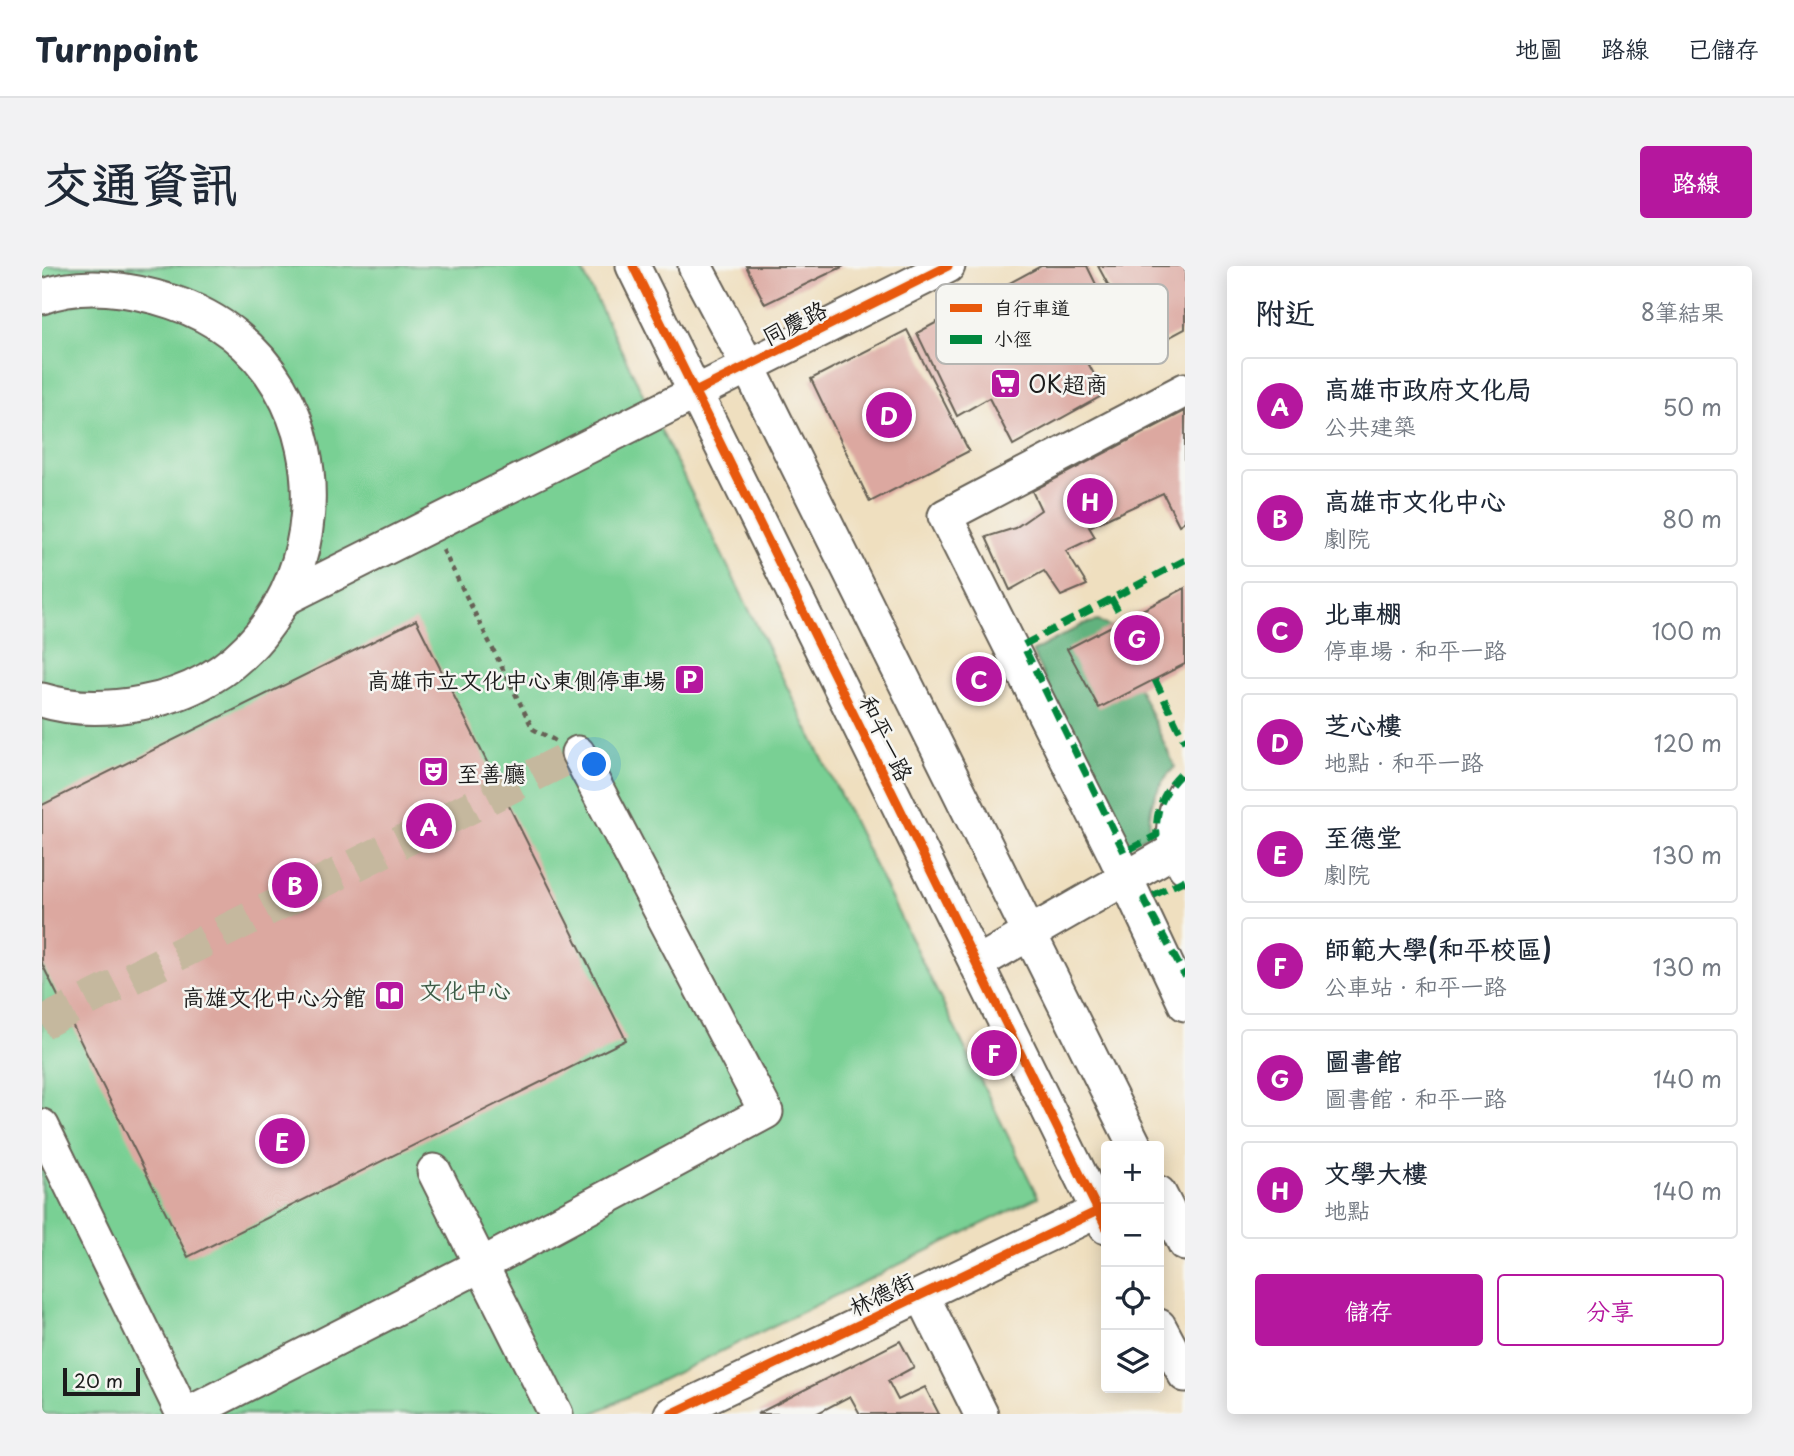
<!DOCTYPE html>
<html lang="zh-TW">
<head>
<meta charset="utf-8">
<style>
  :root { --surface:#fff; --page:#f2f2f3; --text:#1f2937; --muted:#747a83; --line:#e0e1e3; --accent:#b5179e }
  body { margin:0; font-family:"Playpen Sans","LXGW WenKai TC",sans-serif; background:var(--page); color:var(--text) }
  .controls { position:absolute; right:21px; bottom:21px; display:grid; overflow:hidden; border-radius:7px; box-shadow:0 4px 18px #0003 }
  .controls button { width:63px; height:63px; display:grid; place-items:center; padding:0; border:0; border-bottom:2px solid var(--line); background:var(--surface); color:var(--text); font:35px sans-serif }
  .scale { position:absolute; left:21px; bottom:18px; width:77px; box-sizing:border-box; padding-left:7px; border:4px solid #1c1c1c; border-top:0; font-size:19px; line-height:24px; white-space:nowrap; color:#1c1c1c; -webkit-text-stroke:5px #f6f6f2; paint-order:stroke }
  .you { position:absolute; left:553px; top:499px; width:24px; height:24px; margin:-18px; border:5px solid #fff; border-radius:50%; background:#1a73e8; box-shadow:0 0 0 10px #1a73e833 }
  .badge { display:grid; place-items:center; width:46px; height:46px; border-radius:50%; background:var(--accent); color:#fff; font-size:23px; font-weight:700 }
  .pin { position:absolute; translate:-50% -50%; border:4px solid #fff; box-shadow:0 2px 7px #0006 }
  .list { margin:0; padding:0; list-style:none }
  h2 { display:flex; justify-content:space-between; align-items:center; height:91px; margin:0; padding:0 28px; font-size:30px }
  h2 small { font-size:23px; font-weight:400; color:var(--muted) }
  .list li { display:grid; grid-template-columns:46px 1fr auto; gap:21px; align-items:center; box-sizing:border-box; height:98px; margin:0 14px 14px; padding:0 14px; border:2px solid var(--line); border-radius:7px }
  .list b { display:block; font-size:26px; white-space:nowrap }
  .list p { margin:0; font-size:23px; white-space:nowrap; color:var(--muted) }
  .list em { font-size:23px; font-style:normal; color:var(--muted) }
  .actions { display:flex; gap:14px; padding:21px 28px }
  .actions a { flex:1; padding:16px 0; border:2px solid var(--accent); border-radius:7px; text-align:center; font-size:24px; color:var(--accent) }
  .actions .main { background:var(--accent); color:#fff }
  .icon { flex:none; width:38px; height:38px; fill:none; stroke:currentColor; stroke-width:2; stroke-linecap:round; stroke-linejoin:round }
  .map { position:relative; flex:none; width:1143px; height:1148px; overflow:hidden; border-radius:7px }
  header { display:flex; align-items:center; gap:42px; box-sizing:border-box; height:98px; padding:0 35px; background:var(--surface); border-bottom:2px solid var(--line) }
  header strong { font-size:33px }
  nav { display:flex; gap:38px; margin-inline-start:auto; font-size:24px }
  .intro { display:flex; align-items:center; justify-content:space-between; box-sizing:border-box; height:168px; padding:0 42px }
  h1 { margin:0; font-size:49px }
  .button { padding:18px 32px; border-radius:7px; background:var(--accent); color:#fff; font-size:24px; font-weight:700 }
  main { display:flex; gap:42px; padding:0 42px }
  aside { flex:1; background:var(--surface); border-radius:7px; box-shadow:0 4px 18px #0003 }
  .map>svg:first-child { display:block }
  .green { fill:#79d094; stroke:#4a7658; stroke-width:2 }
  .forest { fill:#62b27e; stroke:#3f674d; stroke-width:2 }
  .building { fill:#dca8a0 }
  .lines { fill:none; stroke-linecap:round; stroke-linejoin:round }
  .minor-tunnel { stroke:#c5b89e; stroke-width:33; stroke-dasharray:33 17; stroke-linecap:butt }
  .minor-casing { stroke:#666055; stroke-width:37 }
  .path { stroke:#666055; stroke-width:4.5; stroke-dasharray:5 5; stroke-linecap:butt }
  .minor { stroke:#fff; stroke-width:33 }
  .quiet { stroke:#00873e; stroke-width:7; stroke-dasharray:14 7; stroke-linecap:butt }
  .cycleway-casing { stroke:#f6f6f2; stroke-width:13 }
  .cycleway { stroke:#e8590c; stroke-width:9 }
  .labels { text-anchor:middle; dominant-baseline:central; stroke-width:5; stroke-linejoin:round; paint-order:stroke }
  .street-label { font-size:23px; fill:#1c1c1c; stroke:#f6f6f2 }
  .poi-label { font-size:23px; fill:#1c1c1c; stroke:#f6f6f2; text-anchor:start }
  .park-label { font-size:23px; fill:#3d5b46; stroke:#f6f6f2 }
  .key { fill:#f6f6f2; stroke:#b5b5b2; stroke-width:2 }
  .key-label { font-size:19px; fill:#1c1c1c }
</style>
</head>
<body>
<header>
<strong>Turnpoint</strong>
<nav><a>地圖</a><a>路線</a><a>已儲存</a></nav>
</header>
<div class="intro"><h1>交通資訊</h1><a class="button">路線</a></div>
<main>
<div class="map">
<svg width="1143" height="1148" viewBox="0 0 1143 1148">
  <rect width="100%" height="100%" fill="#f6f6f2"/>
  <filter id="ink" filterUnits="userSpaceOnUse"><feTurbulence type="fractalNoise" baseFrequency=".0143" numOctaves="2"/><feDisplacementMap in="SourceGraphic" scale="14" xChannelSelector="R" yChannelSelector="G"/><feConvolveMatrix kernelMatrix="1 2 1 2 8 2 1 2 1" color-interpolation-filters="sRGB"/></filter>
  <filter id="wash" filterUnits="userSpaceOnUse"><feTurbulence type="fractalNoise" baseFrequency=".00686" numOctaves="4" result="noise"/><feDisplacementMap in="SourceGraphic" scale="28" xChannelSelector="R" yChannelSelector="G"/><feGaussianBlur stdDeviation="1.57" result="paint"/><feColorMatrix in="noise" values="0 0 0 0 0 0 0 0 0 0 0 0 0 0 0 0 0 1.4 0 .05"/><feComposite in="paint" operator="in"/></filter>
  <g filter="url(#wash)">
    <rect width="100%" height="100%" fill="#efdfbf"/>
    <path class="green" d="M0 0H538L996 931 550 1148H0Z"/>
    <path class="forest" d="M1056 355 1069 361 1133 501C1114 519 1105 541 1108 568L1085 581 990 386 1042 358Z"/>
    <g id="blocks">
      <path class="building" d="M704 0H802L723 38Z
        M999 0H1045L1078 67 1041 88 1063 128 971 179 947 132 915 150 875 67Z
        M1056 0H1143V63L1102 85Z
        M865 64 927 185 828 236 769 113Z
        M1143 145V255L1137 259 1121 227 1047 261 1053 271 1024 285 1045 319 1019 330 1002 305 968 324 944 271 973 262 999 244 990 225Z
        M1143 322V398L1057 442 1025 383Z
        M374 354 584 774 146 991 0 698V539Z
        M858 1075 872 1101 846 1115 856 1134 883 1121 897 1148H818L808 1130 774 1148H715Z"/>
    </g>
  </g>
  <g filter="url(#ink)">
    <use href="#blocks" fill-opacity="0" stroke="#666055" stroke-width="2"/>
    <g class="lines">
      <path class="minor-tunnel" d="M0 757 536 487"/>
      <defs>
        <path id="minor" d="M591 0 1064 961
          M653 0 706 100 1093 880
          M0 31C40 15 90 23 130 36 328 101 304 402 99 437 67 443 32 444 0 434
          M1143 124 903 250 1071 585 1143 738
          M244 332 906 0
          M1143 527C1127 552 1128 575 1143 601
          M934 698 1133 584
          M0 860 141 1148
          M392 905 514 1148
          M1117 927 1143 978
          M880 1029 939 1148
          M1117 1060 1143 1109
          M146 1148 439 999 724 846 536 487
          M629 1148 1064 941"/>
      </defs>
      <use href="#minor" class="minor-casing"/>
      <path class="path" d="M401 284 491 463 514 475"/>
      <use href="#minor" class="minor"/>
      <path class="quiet" d="M1143 294 981 379 1082 586 1115 569C1112 543 1124 521 1143 504
        M1069 332 1081 354
        M1113 414 1143 476
        M1143 614 1102 634 1143 710"/>
      <defs>
        <path id="cycleway" d="M591 0 1064 961
          M653 126 906 0
          M629 1148 1064 941"/>
      </defs>
      <use href="#cycleway" class="cycleway-casing"/>
      <use href="#cycleway" class="cycleway"/>
    </g>
  </g>
  <defs>
    <symbol id="supermarket-square" viewBox="-11 -11 22 22"><rect x="-9" y="-9" width="18" height="18" rx="4" fill="#b5179e" stroke="#f6f6f2"/><path d="M-6-5.5h2.5l.6 2H6L4.5 2H-2.5L-4.4-4H-6ZM-1.5 3.2a1.3 1.3 0 1 0 .1 0ZM3 3.2a1.3 1.3 0 1 0 .1 0Z" fill="#fff"/></symbol>
    <symbol id="parking-square" viewBox="-11 -11 22 22"><rect x="-9" y="-9" width="18" height="18" rx="4" fill="#b5179e" stroke="#f6f6f2"/><path d="M-3.5-5.5H1a3.5 3.5 0 0 1 0 7H-1V5.5H-3.5ZM-1-3.4V-.6H.8a1.4 1.4 0 0 0 0-2.8Z" fill="#fff"/></symbol>
    <symbol id="theatre-square" viewBox="-11 -11 22 22"><rect x="-9" y="-9" width="18" height="18" rx="4" fill="#b5179e" stroke="#f6f6f2"/><path d="M-5-5.5Q0-4 5-5.5V0Q5 5 0 6Q-5 5-5 0ZM-3.3-2.5H-1v1.5H-3.3ZM1-2.5H3.3v1.5H1ZM-2.8 1Q0 5.5 2.8 1Z" fill="#fff"/></symbol>
    <symbol id="library-square" viewBox="-11 -11 22 22"><rect x="-9" y="-9" width="18" height="18" rx="4" fill="#b5179e" stroke="#f6f6f2"/><path d="M-6-4Q-3-5.5-.7-3.5V5Q-3 3-6 4ZM6-4Q3-5.5 .7-3.5V5Q3 3 6 4Z" fill="#fff"/></symbol>
  </defs>
  <g fill-rule="evenodd">
    <use href="#supermarket-square" x="946" y="100" width="35" height="35"/>
    <use href="#parking-square" x="630" y="396" width="35" height="35"/>
    <use href="#theatre-square" x="374" y="488" width="35" height="35"/>
    <use href="#library-square" x="330" y="712" width="35" height="35"/>
  </g>
  <g class="labels">
    <g class="street-label">
      <text transform="translate(752 56) rotate(-27)">同慶路</text>
      <text transform="translate(845 472) rotate(64)">和平一路</text>
      <text transform="translate(839 1027) rotate(-26)">林德街</text>
    </g>
    <g class="poi-label">
      <text x="986" y="117">OK超商</text>
      <text x="624" y="413" text-anchor="end">高雄市立文化中心東側停車場</text>
      <text x="415" y="506">至善廳</text>
      <text x="324" y="730" text-anchor="end">高雄文化中心分館</text>
    </g>
    <g class="park-label">
      <text x="423" y="723">文化中心</text>
    </g>
  </g>
  <rect x="894" y="18" width="232" height="80" rx="10" class="key"/>
  <rect x="908" y="38" width="32" height="8" fill="#e8590c"/>
  <rect x="908" y="69" width="32" height="9" fill="#00873e"/>
  <g class="key-label">
    <text x="952" y="49">自行車道</text>
    <text x="952" y="80">小徑</text>
  </g>
</svg>
<div class="controls">
<button>+</button>
<button>−</button>
<button><svg class="icon" aria-label="locate" viewBox="0 0 24 24"><circle cx="12" cy="12" r="6"/><path d="M12 2v4M12 18v4M2 12h4M18 12h4"/></svg></button>
<button><svg class="icon" aria-label="layers" viewBox="0 0 24 24"><path d="M12 4l9 5-9 5-9-5zM3 14l9 5 9-5"/></svg></button>
</div>
<div class="scale">20 m</div>
<div class="you"></div>
<div class="pin badge" style="left:387px;top:560px">A</div>
<div class="pin badge" style="left:253px;top:619px">B</div>
<div class="pin badge" style="left:937px;top:413px">C</div>
<div class="pin badge" style="left:847px;top:149px">D</div>
<div class="pin badge" style="left:240px;top:875px">E</div>
<div class="pin badge" style="left:952px;top:787px">F</div>
<div class="pin badge" style="left:1095px;top:372px">G</div>
<div class="pin badge" style="left:1048px;top:235px">H</div>
</div>
<aside>
<h2>附近<small>8筆結果</small></h2>
<ul class="list">
<li><span class="badge">A</span><div><b>高雄市政府文化局</b><p>公共建築</p></div><em>50 m</em></li>
<li><span class="badge">B</span><div><b>高雄市文化中心</b><p>劇院</p></div><em>80 m</em></li>
<li><span class="badge">C</span><div><b>北車棚</b><p>停車場 · 和平一路</p></div><em>100 m</em></li>
<li><span class="badge">D</span><div><b>芝心樓</b><p>地點 · 和平一路</p></div><em>120 m</em></li>
<li><span class="badge">E</span><div><b>至德堂</b><p>劇院</p></div><em>130 m</em></li>
<li><span class="badge">F</span><div><b>師範大學(和平校區)</b><p>公車站 · 和平一路</p></div><em>130 m</em></li>
<li><span class="badge">G</span><div><b>圖書館</b><p>圖書館 · 和平一路</p></div><em>140 m</em></li>
<li><span class="badge">H</span><div><b>文學大樓</b><p>地點</p></div><em>140 m</em></li>
</ul>
<div class="actions"><a class="main">儲存</a><a>分享</a></div>
</aside>
</main>
</body>
</html>
